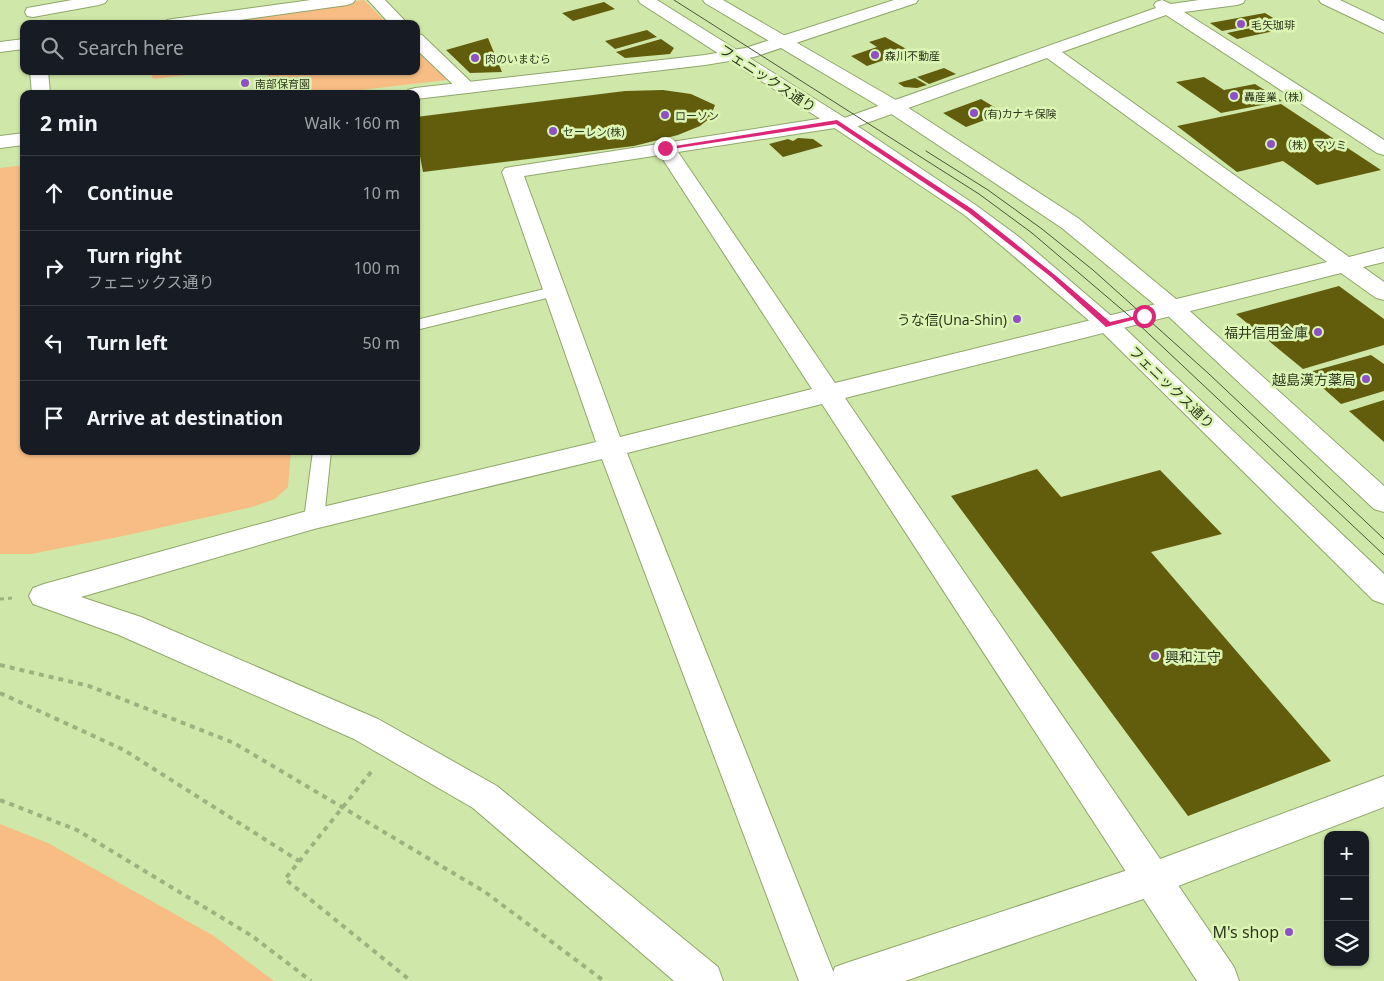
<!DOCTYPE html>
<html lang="en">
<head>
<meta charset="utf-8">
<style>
  :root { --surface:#171b24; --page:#20242c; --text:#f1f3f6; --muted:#9ea1a6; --line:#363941 }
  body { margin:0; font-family:"Noto Sans","Noto Sans JP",sans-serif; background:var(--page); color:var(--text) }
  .controls { position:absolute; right:15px; bottom:15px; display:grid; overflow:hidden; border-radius:10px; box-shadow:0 1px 4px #0004 }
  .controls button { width:45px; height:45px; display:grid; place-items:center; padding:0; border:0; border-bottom:1px solid var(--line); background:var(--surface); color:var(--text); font:25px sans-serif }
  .stop { position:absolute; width:15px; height:15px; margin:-11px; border:4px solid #db2777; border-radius:50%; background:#fff }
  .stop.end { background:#db2777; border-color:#fff; box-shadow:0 1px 5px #0008 }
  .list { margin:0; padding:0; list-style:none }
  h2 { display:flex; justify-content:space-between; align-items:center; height:65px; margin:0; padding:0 20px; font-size:21px }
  h2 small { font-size:16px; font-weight:400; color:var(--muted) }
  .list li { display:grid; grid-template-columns:32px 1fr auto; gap:15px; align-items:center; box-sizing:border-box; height:75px; padding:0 20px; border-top:1px solid var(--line) }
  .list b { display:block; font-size:19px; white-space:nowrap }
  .list p { margin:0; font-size:16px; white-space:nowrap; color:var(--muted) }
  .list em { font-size:16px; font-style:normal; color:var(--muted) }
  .icon { flex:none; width:28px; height:28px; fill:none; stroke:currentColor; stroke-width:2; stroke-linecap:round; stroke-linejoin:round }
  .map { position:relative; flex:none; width:1384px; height:981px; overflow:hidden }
  .search { position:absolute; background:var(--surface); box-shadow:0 1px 4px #0004; left:20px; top:20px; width:400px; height:55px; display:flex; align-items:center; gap:12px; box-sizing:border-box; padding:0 18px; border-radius:10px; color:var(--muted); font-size:19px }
  .panel { position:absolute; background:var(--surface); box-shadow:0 1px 4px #0004; left:20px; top:90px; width:400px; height:365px; border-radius:10px }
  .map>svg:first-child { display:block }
  .green { fill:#f7bd84 }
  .building { fill:#625d0c }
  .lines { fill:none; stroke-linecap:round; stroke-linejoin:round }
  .service-casing { stroke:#90a66a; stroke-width:2 }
  .minor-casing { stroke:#90a66a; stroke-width:2 }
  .tertiary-casing { stroke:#90a66a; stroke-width:2 }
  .primary-casing { stroke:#90a66a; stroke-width:2 }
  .path-far1 { stroke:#9eb27f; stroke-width:3; stroke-dasharray:4 4; stroke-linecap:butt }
  .path { stroke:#9eb27f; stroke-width:4; stroke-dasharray:5 5; stroke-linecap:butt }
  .service { fill:#fff; fill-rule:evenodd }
  .minor { fill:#fff; fill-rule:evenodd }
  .tertiary { fill:#fff; fill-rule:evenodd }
  .primary { fill:#fff; fill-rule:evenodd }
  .tram { stroke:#4b5737; stroke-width:1 }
  .route { fill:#db2777 }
  .poi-dot { fill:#8d50c7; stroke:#dcf5b5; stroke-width:2 }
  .labels { text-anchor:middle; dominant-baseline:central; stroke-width:5; stroke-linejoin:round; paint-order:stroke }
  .far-poi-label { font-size:11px; fill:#2f381f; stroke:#dcf5b5; text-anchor:start }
  .street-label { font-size:14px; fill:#2f381f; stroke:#dcf5b5 }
  .poi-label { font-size:14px; fill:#2f381f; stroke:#dcf5b5; text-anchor:end }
  .near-poi-label { font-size:16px; fill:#2f381f; stroke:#dcf5b5; text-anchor:end }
</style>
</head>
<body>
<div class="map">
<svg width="1384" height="981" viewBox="0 0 1384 981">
  <rect width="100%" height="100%" fill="#cfe8a9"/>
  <path class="green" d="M364 0 388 24H176Z
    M416 50 447 80 326 94H266L269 71H416Z
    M150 71H221L153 79Z
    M24 165V451H291L288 487 275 499 252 507 128 535 31 554H0V168Z
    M0 824 48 843 214 936 274 981H0Z"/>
  <path class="building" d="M604 2 615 9 573 21 562 13Z
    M1265 13 1278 21 1222 31 1210 23Z
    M1279 22 1289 28 1237 39 1227 33Z
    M647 30 657 37 615 49 605 41Z
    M885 37 910 51 867 66 851 56 877 47 869 42Z
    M488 38 502 72 470 73 446 50Z
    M661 39 674 48 670 54 625 58 616 52Z
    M944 68 956 74 929 84 917 77Z
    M1204 77 1224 90 1255 84 1282 101 1221 113 1176 82Z
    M915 78 927 85 917 88 904 87 898 83Z
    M663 90 691 94 715 105 710 118 700 126 678 135 634 146 423 172 416 135V117L625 91Z
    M981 99 1004 113 966 127 943 113Z
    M1281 104 1381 170 1317 185 1283 161 1237 172 1177 126Z
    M798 138 813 139 823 146 783 157 769 144 788 139 793 141Z
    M1339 286 1384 319V345L1303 369 1236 314Z
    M1371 355 1384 364V391L1341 404 1306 373Z
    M1384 400V442L1349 411Z
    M1037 469 1061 497 1160 470 1222 534 1151 552 1331 761 1188 816 951 496Z"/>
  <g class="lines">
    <defs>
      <path id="service" d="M553 287 559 289 561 292 559 295 416 330V320Z
        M313 451H331L324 519 321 524 314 526 307 524 304 519Z"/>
      <path id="minor" d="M72 0H107L105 3 99 5 33 17 27 16 25 12 27 8Z
        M311 0H355L353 3 347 5 211 24H165L167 20 173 19Z
        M368 0H385L408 24H390Z
        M1162 0 1171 4 1199 0H1245L1243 3 1237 5 1184 12 1384 140V155L1377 153 1166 15 1062 52 1349 257 1384 248V262L1363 267 1384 282V300L1376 298 1341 273 845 398 1234 967 1239 981H1197L822 404 627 453 837 981H799L602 459 314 529 81 597 141 617 378 719 497 786 718 967 723 981H674L473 808 354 739 119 635 33 604 29 596 33 588 44 584 314 509 596 442 502 172 505 168 837 116 844 118 1156 8 1154 5 1156 2ZM1047 58 1327 262 835 383 678 152 835 128 843 131 850 129ZM660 155 812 389 620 437 524 176Z
        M1319 0H1340L1384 21V33L1321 3Z
        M416 34 422 35 473 84 476 88 473 92 467 93 461 92 416 49Z
        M24 39V49L0 52V42Z
        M30 71H48L50 94H32Z"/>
      <path id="tertiary" d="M894 0H918L916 3 754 57 705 65 416 99V94H406L408 90 415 88 705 55 745 48Z
        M24 133V145L0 148V136Z
        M1384 776V807L1152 896 905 981H830L835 967 849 962 1152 862Z"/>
      <path id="primary" d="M638 0H657L850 121 977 206 1019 237 1116 320 1384 574V604L1373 600 1100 330 1003 247 963 214 836 129 640 3Z
        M703 0H723L901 103 1078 218 1182 304 1384 486V512L1374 509 1166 314 1062 228 887 111 705 3Z"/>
    </defs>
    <use href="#service" class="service-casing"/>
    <use href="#minor" class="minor-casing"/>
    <use href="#tertiary" class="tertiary-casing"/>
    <use href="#primary" class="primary-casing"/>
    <path class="path-far1" d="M0 599 13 598"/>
    <path class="path" d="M0 665 89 686 234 743 485 892 604 981
      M0 693 124 750 299 861
      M371 772 285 879 411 981
      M0 800 77 830 252 936 311 981"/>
    <use href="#service" class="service"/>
    <use href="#minor" class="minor"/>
    <use href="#tertiary" class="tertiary"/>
    <use href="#primary" class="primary"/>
    <path class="tram" d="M674 0 979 194 1032 233 1133 319 1384 555
      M926 151 988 190 1042 229 1093 270 1208 373 1384 539"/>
  </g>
  <path class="route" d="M837 120 972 209 1055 275 1110 322 1144 314 1148 316 1106 327 1051 277 968 212 836 124 665 150 662 148Z"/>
  <g class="poi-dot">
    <circle cx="1241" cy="24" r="5"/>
    <circle cx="875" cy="55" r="5"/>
    <circle cx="475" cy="58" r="5"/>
    <circle cx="245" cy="83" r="5"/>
    <circle cx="1234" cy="96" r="5"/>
    <circle cx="974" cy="113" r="5"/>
    <circle cx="665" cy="115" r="5"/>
    <circle cx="553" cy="131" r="5"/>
    <circle cx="1271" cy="144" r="5"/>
    <circle cx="1017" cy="319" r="5"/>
    <circle cx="1318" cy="332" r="5"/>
    <circle cx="1366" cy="379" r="5"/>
    <circle cx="1155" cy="656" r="5"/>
    <circle cx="1289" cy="932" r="5"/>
  </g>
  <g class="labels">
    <g class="far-poi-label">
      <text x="1251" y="24">毛矢珈琲</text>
      <text x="885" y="55">森川不動産</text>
      <text x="485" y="58">肉のいまむら</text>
      <text x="255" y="83">南部保育園</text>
      <text x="1244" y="96">轟産業（株）</text>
      <text x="984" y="113">(有)カナキ保険</text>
      <text x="675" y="115">ローソン</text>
      <text x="563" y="131">セーレン(株)</text>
      <text x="1281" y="144">（株）マツミ</text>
    </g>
    <g class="street-label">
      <text transform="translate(768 78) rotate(33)">フェニックス通り</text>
      <text transform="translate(1172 387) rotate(44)">フェニックス通り</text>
    </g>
    <g class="poi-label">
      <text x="1007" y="319">うな信(Una-Shin)</text>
      <text x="1308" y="332">福井信用金庫</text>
      <text x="1356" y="379">越島漢方薬局</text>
      <text x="1165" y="656" text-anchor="start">興和江守</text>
    </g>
    <g class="near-poi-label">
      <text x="1279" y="932">M's shop</text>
    </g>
  </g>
</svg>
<div class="controls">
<button>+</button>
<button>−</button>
<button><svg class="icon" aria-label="layers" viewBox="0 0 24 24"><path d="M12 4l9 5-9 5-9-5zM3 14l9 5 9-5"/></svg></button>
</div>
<div class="stop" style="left:1144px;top:316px"></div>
<div class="stop end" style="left:665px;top:148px"></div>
<div class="search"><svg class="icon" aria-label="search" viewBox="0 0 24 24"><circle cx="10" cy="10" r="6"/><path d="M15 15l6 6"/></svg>Search here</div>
<section class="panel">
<h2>2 min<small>Walk · 160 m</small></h2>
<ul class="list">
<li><svg class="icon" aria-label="ahead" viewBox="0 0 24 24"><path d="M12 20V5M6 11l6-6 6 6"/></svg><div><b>Continue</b></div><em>10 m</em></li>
<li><svg class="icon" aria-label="right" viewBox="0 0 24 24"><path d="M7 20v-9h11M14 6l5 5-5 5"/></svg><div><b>Turn right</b><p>フェニックス通り</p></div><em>100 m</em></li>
<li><svg class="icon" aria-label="left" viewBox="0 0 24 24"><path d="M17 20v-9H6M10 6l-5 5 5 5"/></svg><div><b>Turn left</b></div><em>50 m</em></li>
<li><svg class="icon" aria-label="arrive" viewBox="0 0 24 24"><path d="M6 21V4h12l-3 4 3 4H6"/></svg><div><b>Arrive at destination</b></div></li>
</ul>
</section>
</div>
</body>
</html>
